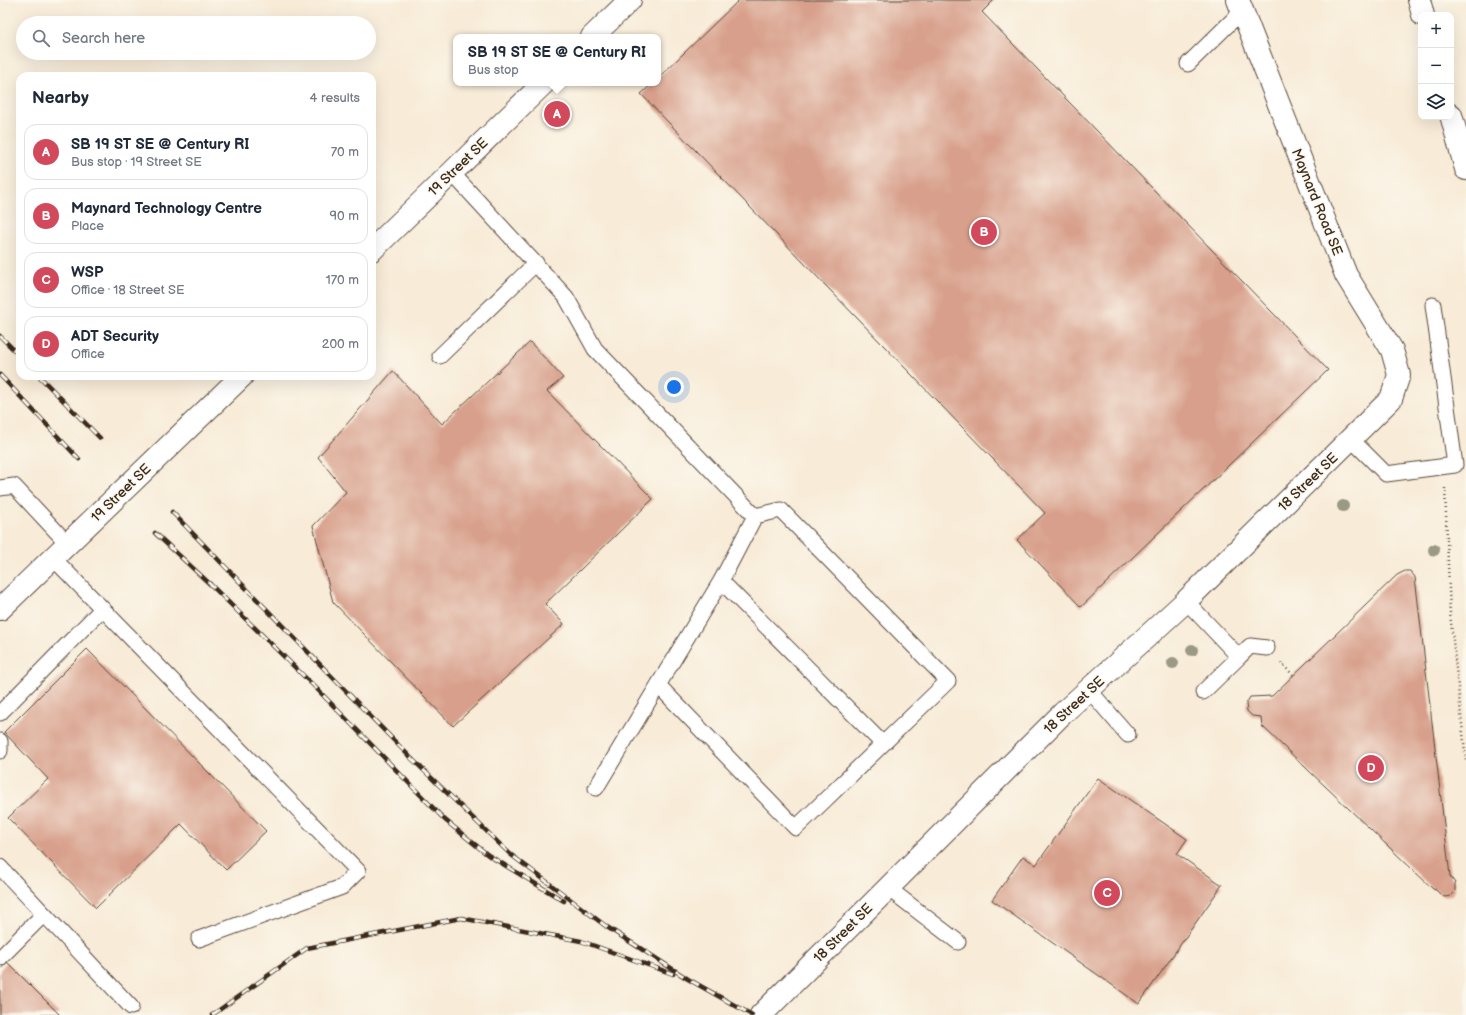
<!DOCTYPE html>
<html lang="en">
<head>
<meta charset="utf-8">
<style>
  :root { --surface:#fff; --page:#f6f6f7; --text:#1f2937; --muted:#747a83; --line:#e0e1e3; --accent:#d1495b }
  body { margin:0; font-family:"Balsamiq Sans",sans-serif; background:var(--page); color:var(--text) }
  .controls { position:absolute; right:12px; top:12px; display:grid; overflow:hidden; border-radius:8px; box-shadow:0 4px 16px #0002 }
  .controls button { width:36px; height:36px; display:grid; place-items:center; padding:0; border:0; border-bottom:1px solid var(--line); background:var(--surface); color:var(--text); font:20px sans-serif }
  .you { position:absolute; left:674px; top:387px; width:14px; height:14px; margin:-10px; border:3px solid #fff; border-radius:50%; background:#1a73e8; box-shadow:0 0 0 6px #1a73e833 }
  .badge { display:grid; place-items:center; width:26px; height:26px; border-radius:50%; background:var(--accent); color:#fff; font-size:13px; font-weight:700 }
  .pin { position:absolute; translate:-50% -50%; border:2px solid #fff; box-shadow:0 1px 4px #0006 }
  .popup { position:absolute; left:453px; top:34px; width:208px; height:52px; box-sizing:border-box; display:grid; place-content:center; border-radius:8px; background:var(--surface); filter:drop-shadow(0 1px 3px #0005); font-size:13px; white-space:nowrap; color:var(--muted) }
  .popup b { font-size:15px; color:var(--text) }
  .popup::after { content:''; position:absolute; left:50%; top:100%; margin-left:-8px; border:8px solid transparent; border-top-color:var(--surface) }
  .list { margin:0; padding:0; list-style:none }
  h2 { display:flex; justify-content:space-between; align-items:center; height:52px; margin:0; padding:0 16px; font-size:17px }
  h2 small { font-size:13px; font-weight:400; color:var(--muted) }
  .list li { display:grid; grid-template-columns:26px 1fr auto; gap:12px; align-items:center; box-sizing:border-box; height:56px; margin:0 8px 8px; padding:0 8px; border:1px solid var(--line); border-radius:12px }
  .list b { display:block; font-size:15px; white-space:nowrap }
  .list p { margin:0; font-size:13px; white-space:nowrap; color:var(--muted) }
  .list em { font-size:13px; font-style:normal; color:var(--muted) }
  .icon { flex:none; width:22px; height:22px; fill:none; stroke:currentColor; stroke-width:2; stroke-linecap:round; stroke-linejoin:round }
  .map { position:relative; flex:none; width:1466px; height:1015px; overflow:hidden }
  .search { position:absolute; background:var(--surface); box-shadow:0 4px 16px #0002; left:16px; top:16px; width:360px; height:44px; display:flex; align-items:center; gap:10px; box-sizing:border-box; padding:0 14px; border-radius:22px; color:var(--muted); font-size:15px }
  .panel { position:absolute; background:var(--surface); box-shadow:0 4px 16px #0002; left:16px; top:72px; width:360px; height:308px; border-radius:12px }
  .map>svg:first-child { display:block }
  .building { fill:#d8a08c }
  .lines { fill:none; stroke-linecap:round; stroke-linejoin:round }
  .service-casing { stroke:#57473a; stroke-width:17 }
  .minor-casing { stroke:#57473a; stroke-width:24 }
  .tertiary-casing { stroke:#57473a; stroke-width:24 }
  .path { stroke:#57473a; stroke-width:2.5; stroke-dasharray:1 3; stroke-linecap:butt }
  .service { stroke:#fff; stroke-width:15 }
  .minor { stroke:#fff; stroke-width:22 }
  .tertiary { stroke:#fff; stroke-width:22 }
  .rail-casing { stroke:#3b2a1e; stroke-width:4.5 }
  .rail { stroke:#fbf7ec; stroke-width:3; stroke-dasharray:9; stroke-linecap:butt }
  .tree { fill:#9a9983 }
  .labels { text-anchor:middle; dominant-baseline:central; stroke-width:3; stroke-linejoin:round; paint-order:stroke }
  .street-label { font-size:14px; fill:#3b2a1e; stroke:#fbf7ec }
</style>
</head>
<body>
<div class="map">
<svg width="1466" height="1015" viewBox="0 0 1466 1015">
  <rect width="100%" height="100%" fill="#fbf7ec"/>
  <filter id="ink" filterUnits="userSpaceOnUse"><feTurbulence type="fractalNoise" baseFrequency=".025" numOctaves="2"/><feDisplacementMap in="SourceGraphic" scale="8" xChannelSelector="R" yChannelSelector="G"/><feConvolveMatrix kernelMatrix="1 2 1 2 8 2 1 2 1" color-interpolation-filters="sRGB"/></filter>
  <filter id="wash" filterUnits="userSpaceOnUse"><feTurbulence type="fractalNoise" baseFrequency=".012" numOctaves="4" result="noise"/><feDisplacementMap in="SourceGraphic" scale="16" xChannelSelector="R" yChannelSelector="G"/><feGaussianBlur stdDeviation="0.9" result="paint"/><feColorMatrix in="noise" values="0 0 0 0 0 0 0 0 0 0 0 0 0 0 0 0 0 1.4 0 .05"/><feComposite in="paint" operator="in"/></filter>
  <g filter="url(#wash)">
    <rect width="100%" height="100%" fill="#f8ebd7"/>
    <g id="blocks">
      <path class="building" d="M739 0H994L982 12 1328 370 1081 607 1017 540 1045 513 641 94 653 83H658V78Z
        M530 342 563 378 547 391 653 499 545 604 564 624 453 726 333 602 313 526 346 492 318 457 393 371 442 424Z
        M1405 571H1410L1415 577 1450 876 1455 883V891L1450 896 1445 897 1441 895 1436 890 1433 889 1262 726 1261 717 1252 716 1247 711 1246 704 1250 697 1272 696 1397 575Z
        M87 649 266 831 226 870 181 824 96 908 8 818 48 779 4 732Z
        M1098 778 1187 839 1177 854 1222 885 1139 1004 992 900 1023 856 1036 865Z
        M7 962 60 1015H0V970Z"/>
    </g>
  </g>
  <g filter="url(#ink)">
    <use href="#blocks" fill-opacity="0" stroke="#57473a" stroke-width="1"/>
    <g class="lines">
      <defs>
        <path id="service" d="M1188 64 1242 11
          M452 173 566 297 595 349 755 516 721 581 596 788
          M440 356 536 263
          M1352 440 1386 474 1455 465 1433 305
          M0 488 14 486 68 544
          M53 558 358 871 342 887 199 939
          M721 581 883 744
          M1186 601 1239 657 1203 692
          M1239 657 1250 646 1267 648
          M658 685 796 828 948 681 781 510 755 516
          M1090 691 1128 735
          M0 713 102 609
          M0 741V751
          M0 867 131 1007
          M888 888 958 942
          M0 958 44 914"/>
        <path id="minor" d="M761 1015 1063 713 1186 601 1391 399 1399 375 1392 350 1346 275 1238 0"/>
        <path id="tertiary" d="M1419 0 1423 15
          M592 37 630 0
          M1451 115 1466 169
          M372 250 544 83
          M0 609 242 376"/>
      </defs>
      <use href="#service" class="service-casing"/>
      <use href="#minor" class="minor-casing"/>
      <use href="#tertiary" class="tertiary-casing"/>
      <path class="path" d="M1445 488 1450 613 1466 761
        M1281 663 1293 675"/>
      <use href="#service" class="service"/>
      <use href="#minor" class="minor"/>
      <use href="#tertiary" class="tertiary"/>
      <defs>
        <path id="rail" d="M0 336 20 356
          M0 375 79 459
          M39 376 100 438
          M172 512 410 757 510 854 607 927 688 979 752 1015
          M155 533 211 585 316 688 445 820 488 855 564 901
          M212 1015 307 948 461 918 581 941 673 974"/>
      </defs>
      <use href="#rail" class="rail-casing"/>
      <use href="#rail" class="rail"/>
    </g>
    <g class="tree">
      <circle cx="1343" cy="506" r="6"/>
      <circle cx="1434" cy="550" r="6"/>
      <circle cx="1192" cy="650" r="6"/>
      <circle cx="1173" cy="663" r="6"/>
    </g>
  </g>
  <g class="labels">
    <g class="street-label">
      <text transform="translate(458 167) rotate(-44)">19 Street SE</text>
      <text transform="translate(1317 202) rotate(68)">Maynard Road SE</text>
      <text transform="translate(1308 482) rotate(-44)">18 Street SE</text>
      <text transform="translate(121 493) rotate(-44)">19 Street SE</text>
      <text transform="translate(1074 705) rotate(-43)">18 Street SE</text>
      <text transform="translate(843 933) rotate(-45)">18 Street SE</text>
    </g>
  </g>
</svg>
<div class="controls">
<button>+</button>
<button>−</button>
<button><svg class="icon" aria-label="layers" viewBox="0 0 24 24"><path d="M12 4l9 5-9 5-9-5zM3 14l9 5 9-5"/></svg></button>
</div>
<div class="you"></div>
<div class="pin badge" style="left:557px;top:114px">A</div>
<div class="popup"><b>SB 19 ST SE @ Century RI</b>Bus stop</div>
<div class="pin badge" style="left:984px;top:232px">B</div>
<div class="pin badge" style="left:1107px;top:893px">C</div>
<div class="pin badge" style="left:1371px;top:768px">D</div>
<div class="search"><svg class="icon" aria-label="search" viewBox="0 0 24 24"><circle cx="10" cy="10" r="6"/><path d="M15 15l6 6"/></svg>Search here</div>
<section class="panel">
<h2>Nearby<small>4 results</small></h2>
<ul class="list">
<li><span class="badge">A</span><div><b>SB 19 ST SE @ Century RI</b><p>Bus stop · 19 Street SE</p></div><em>70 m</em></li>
<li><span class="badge">B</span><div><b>Maynard Technology Centre</b><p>Place</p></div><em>90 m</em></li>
<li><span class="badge">C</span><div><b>WSP</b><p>Office · 18 Street SE</p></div><em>170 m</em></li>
<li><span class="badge">D</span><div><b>ADT Security</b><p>Office</p></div><em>200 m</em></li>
</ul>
</section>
</div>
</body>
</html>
